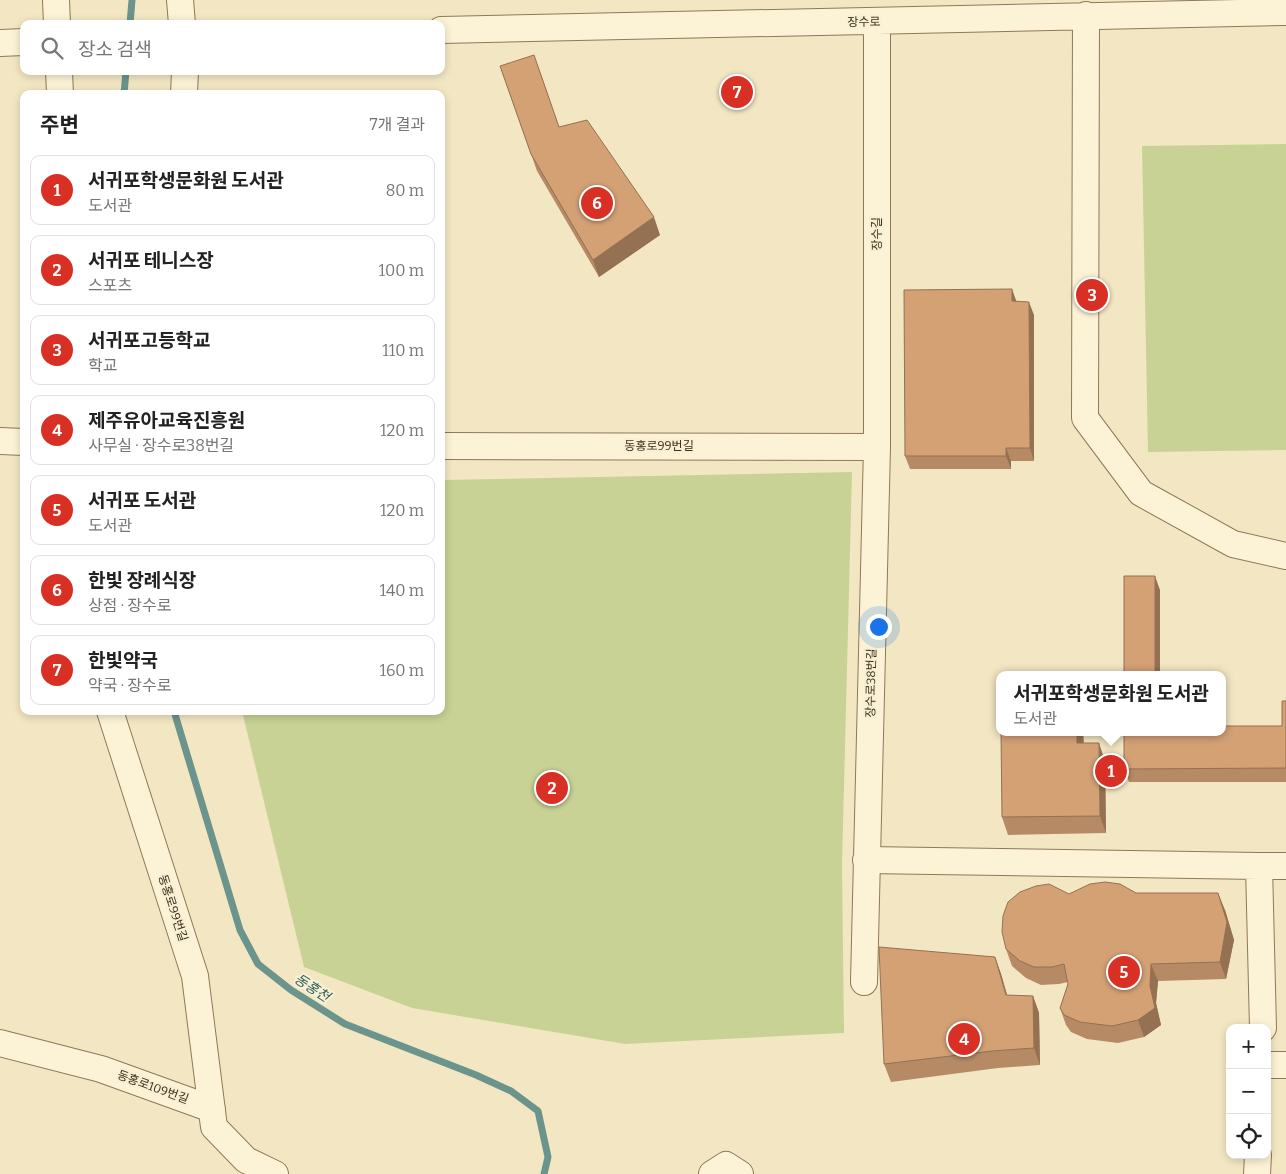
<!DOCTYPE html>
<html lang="ko">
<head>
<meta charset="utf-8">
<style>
  :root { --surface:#fff; --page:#f2f2f2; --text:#222; --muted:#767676; --line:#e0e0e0; --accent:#d93025 }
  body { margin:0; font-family:Bitter,"Noto Sans KR",serif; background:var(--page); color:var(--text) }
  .controls { position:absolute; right:15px; bottom:15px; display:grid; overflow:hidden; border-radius:10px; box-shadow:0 2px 8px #0003 }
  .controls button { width:45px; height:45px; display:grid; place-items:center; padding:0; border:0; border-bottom:1px solid var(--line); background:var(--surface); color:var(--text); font:25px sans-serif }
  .you { position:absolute; left:878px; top:626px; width:18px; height:18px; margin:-12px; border:4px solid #fff; border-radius:50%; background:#1a73e8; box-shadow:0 0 0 8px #1a73e833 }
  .badge { display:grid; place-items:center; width:32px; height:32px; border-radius:50%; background:var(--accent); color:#fff; font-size:16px; font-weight:700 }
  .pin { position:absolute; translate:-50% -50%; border:2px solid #fff; box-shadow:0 1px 5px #0006 }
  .popup { position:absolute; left:996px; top:671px; width:230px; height:65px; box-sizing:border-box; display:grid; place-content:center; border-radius:10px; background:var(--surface); filter:drop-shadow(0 1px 4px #0005); font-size:16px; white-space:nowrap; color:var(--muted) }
  .popup b { font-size:19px; color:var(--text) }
  .popup::after { content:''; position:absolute; left:50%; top:100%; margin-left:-10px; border:10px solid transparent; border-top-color:var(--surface) }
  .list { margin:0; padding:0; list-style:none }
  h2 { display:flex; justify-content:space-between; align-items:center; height:65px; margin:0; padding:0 20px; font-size:21px }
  h2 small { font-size:16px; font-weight:400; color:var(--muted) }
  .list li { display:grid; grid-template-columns:32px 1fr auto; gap:15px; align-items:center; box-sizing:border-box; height:70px; margin:0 10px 10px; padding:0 10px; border:1px solid var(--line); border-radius:10px }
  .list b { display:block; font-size:19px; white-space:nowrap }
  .list p { margin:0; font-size:16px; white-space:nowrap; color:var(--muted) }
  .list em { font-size:16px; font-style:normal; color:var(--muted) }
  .icon { flex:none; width:28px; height:28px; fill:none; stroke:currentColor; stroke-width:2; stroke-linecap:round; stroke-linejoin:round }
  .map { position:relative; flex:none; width:1286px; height:1174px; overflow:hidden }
  .search { position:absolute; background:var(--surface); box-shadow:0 2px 8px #0003; left:20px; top:20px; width:425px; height:55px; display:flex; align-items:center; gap:12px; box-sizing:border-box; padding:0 18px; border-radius:10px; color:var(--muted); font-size:19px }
  .panel { position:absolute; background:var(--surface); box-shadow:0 2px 8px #0003; left:20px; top:90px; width:425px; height:625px; border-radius:10px }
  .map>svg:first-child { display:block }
  .park { fill:#c8d295 }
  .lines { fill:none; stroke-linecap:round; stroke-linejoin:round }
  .stream { stroke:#6b958c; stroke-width:7 }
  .minor-casing { stroke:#8f7857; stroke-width:28 }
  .minor { stroke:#fcf3d7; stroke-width:26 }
  .wall { fill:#b68a65 }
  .shaded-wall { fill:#947152 }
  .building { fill:#d4a175; stroke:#947152 }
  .labels { text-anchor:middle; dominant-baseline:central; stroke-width:4.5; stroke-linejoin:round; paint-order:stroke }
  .street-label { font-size:12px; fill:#3d2e1d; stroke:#f9f0d3 }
  .water-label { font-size:14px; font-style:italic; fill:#2b5f5e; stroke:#f9f0d3 }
</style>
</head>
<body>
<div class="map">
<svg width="1286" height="1174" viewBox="0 0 1286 1174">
  <rect width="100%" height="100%" fill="#f3e7c3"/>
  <path class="park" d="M1286 144V450L1148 452 1142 146Z
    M852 472 842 865 844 1033 625 1044 412 1008 304 967 242 711H441V480Z"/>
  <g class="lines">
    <path class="stream" d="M130 24 132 0
      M124 94 126 71
      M174 711 240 930 258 964 291 990 345 1024 476 1075 511 1091 538 1111 548 1157 544 1174"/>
    <defs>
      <path id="minor" d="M56 0 57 24
        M180 0 182 24
        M1086 15 1085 418 1141 493 1233 544 1286 556
        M441 30 1286 12
        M0 43 24 42
        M59 71 60 94
        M184 94 185 71
        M0 441 24 442
        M441 446 877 447
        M110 711 195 976 214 1127 246 1160 275 1174
        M866 860 1259 866 1263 1028
        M1259 866H1286
        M864 982 877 447V22
        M0 1043 101 1069 212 1109
        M1267 1065H1286
        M712 1174 726 1165 740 1174
        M1257 1174 1258 1155"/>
    </defs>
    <use href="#minor" class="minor-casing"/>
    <use href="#minor" class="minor"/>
  </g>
  <path class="wall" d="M500 66 540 72 559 127 660 235 599 277 537 171Z
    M1016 301 1034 315V461H1011V469H910L905 456Z
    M1286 701V782H1129L1124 769 1282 726Z
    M1001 732H1083L1084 743 1105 761 1106 833 1008 835 1002 817Z
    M1069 894 1225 910 1234 940 1226 979 1158 981 1156 1003 1161 1025 1144 1037 1118 1043 1087 1039 1071 1032 1066 1025 1060 1008 1068 984V982L1059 984 1041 985 1026 978 1012 966 1006 949Z
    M995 957 1001 974 1007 995 1033 996 1039 1013 1040 1065 998 1068 891 1082 884 1064Z"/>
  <path class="shaded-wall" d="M654 217 660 235 599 277 593 260Z
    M1012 289 1017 303 1012 301Z
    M1029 302 1034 315V461L1030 448Z
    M1006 448 1011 461V469L1006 456Z
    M1155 576 1160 590V675H1155Z
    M1077 732H1083L1084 761 1077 743Z
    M1099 743 1105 761 1106 833 1100 816Z
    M1218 893 1225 910 1234 940 1226 979 1220 962Z
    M995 957 1001 974 1012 1012 1006 995Z
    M1151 964 1158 981 1156 1003 1161 1025 1144 1037 1138 1020 1150 986Z
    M1033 996 1039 1013 1040 1065 1034 1048Z"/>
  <path class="building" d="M534 55 559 127 587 120 654 217 593 260 531 154 500 66Z
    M1012 289V301L1029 302 1030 448H1006V456H905L904 290Z
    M1124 576H1155V675H1124Z
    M1282 701H1286V768L1124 769V732H1222V726H1282Z
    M1001 732H1077V743H1099L1100 816 1002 817Z
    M1105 882 1120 884 1136 893H1218L1227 922 1220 962 1151 964 1150 986 1155 1008 1138 1020 1112 1026 1080 1022 1064 1015 1060 1008 1068 984 1064 964 1052 967H1034L1020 961 1006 949 1002 932 1003 916 1008 902 1020 892 1036 886 1049 884 1069 894 1090 884Z
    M879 947 995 957 1006 995 1033 996 1034 1048 992 1051 884 1064Z"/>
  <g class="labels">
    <g class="street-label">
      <text transform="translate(864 22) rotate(-1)">장수로</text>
      <text transform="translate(877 234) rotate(-90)">장수길</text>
      <text x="659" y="446">동홍로99번길</text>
      <text transform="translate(871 683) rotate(-89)">장수로38번길</text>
      <text transform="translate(173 908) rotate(72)">동홍로99번길</text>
      <text transform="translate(153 1087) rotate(20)">동홍로109번길</text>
    </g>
    <g class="water-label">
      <text transform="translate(312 988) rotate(33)">동홍천</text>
    </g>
  </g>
</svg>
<div class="controls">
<button>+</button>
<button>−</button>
<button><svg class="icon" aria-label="locate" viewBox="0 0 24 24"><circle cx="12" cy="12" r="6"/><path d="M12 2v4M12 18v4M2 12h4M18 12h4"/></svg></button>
</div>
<div class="you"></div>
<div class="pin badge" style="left:1111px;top:771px">1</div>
<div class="popup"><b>서귀포학생문화원 도서관</b>도서관</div>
<div class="pin badge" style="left:552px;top:788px">2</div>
<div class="pin badge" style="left:1092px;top:295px">3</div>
<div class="pin badge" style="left:964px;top:1039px">4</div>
<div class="pin badge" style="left:1124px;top:972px">5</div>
<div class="pin badge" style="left:597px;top:203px">6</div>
<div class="pin badge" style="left:737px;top:92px">7</div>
<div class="search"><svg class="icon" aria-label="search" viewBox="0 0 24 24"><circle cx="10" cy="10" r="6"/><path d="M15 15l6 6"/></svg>장소 검색</div>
<section class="panel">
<h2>주변<small>7개 결과</small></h2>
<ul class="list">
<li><span class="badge">1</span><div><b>서귀포학생문화원 도서관</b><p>도서관</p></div><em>80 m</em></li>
<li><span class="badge">2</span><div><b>서귀포 테니스장</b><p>스포츠</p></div><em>100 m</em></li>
<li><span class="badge">3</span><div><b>서귀포고등학교</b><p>학교</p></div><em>110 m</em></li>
<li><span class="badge">4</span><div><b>제주유아교육진흥원</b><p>사무실 · 장수로38번길</p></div><em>120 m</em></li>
<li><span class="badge">5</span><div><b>서귀포 도서관</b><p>도서관</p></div><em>120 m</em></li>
<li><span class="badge">6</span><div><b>한빛 장례식장</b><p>상점 · 장수로</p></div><em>140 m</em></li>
<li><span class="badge">7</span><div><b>한빛약국</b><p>약국 · 장수로</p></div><em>160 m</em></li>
</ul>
</section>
</div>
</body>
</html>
